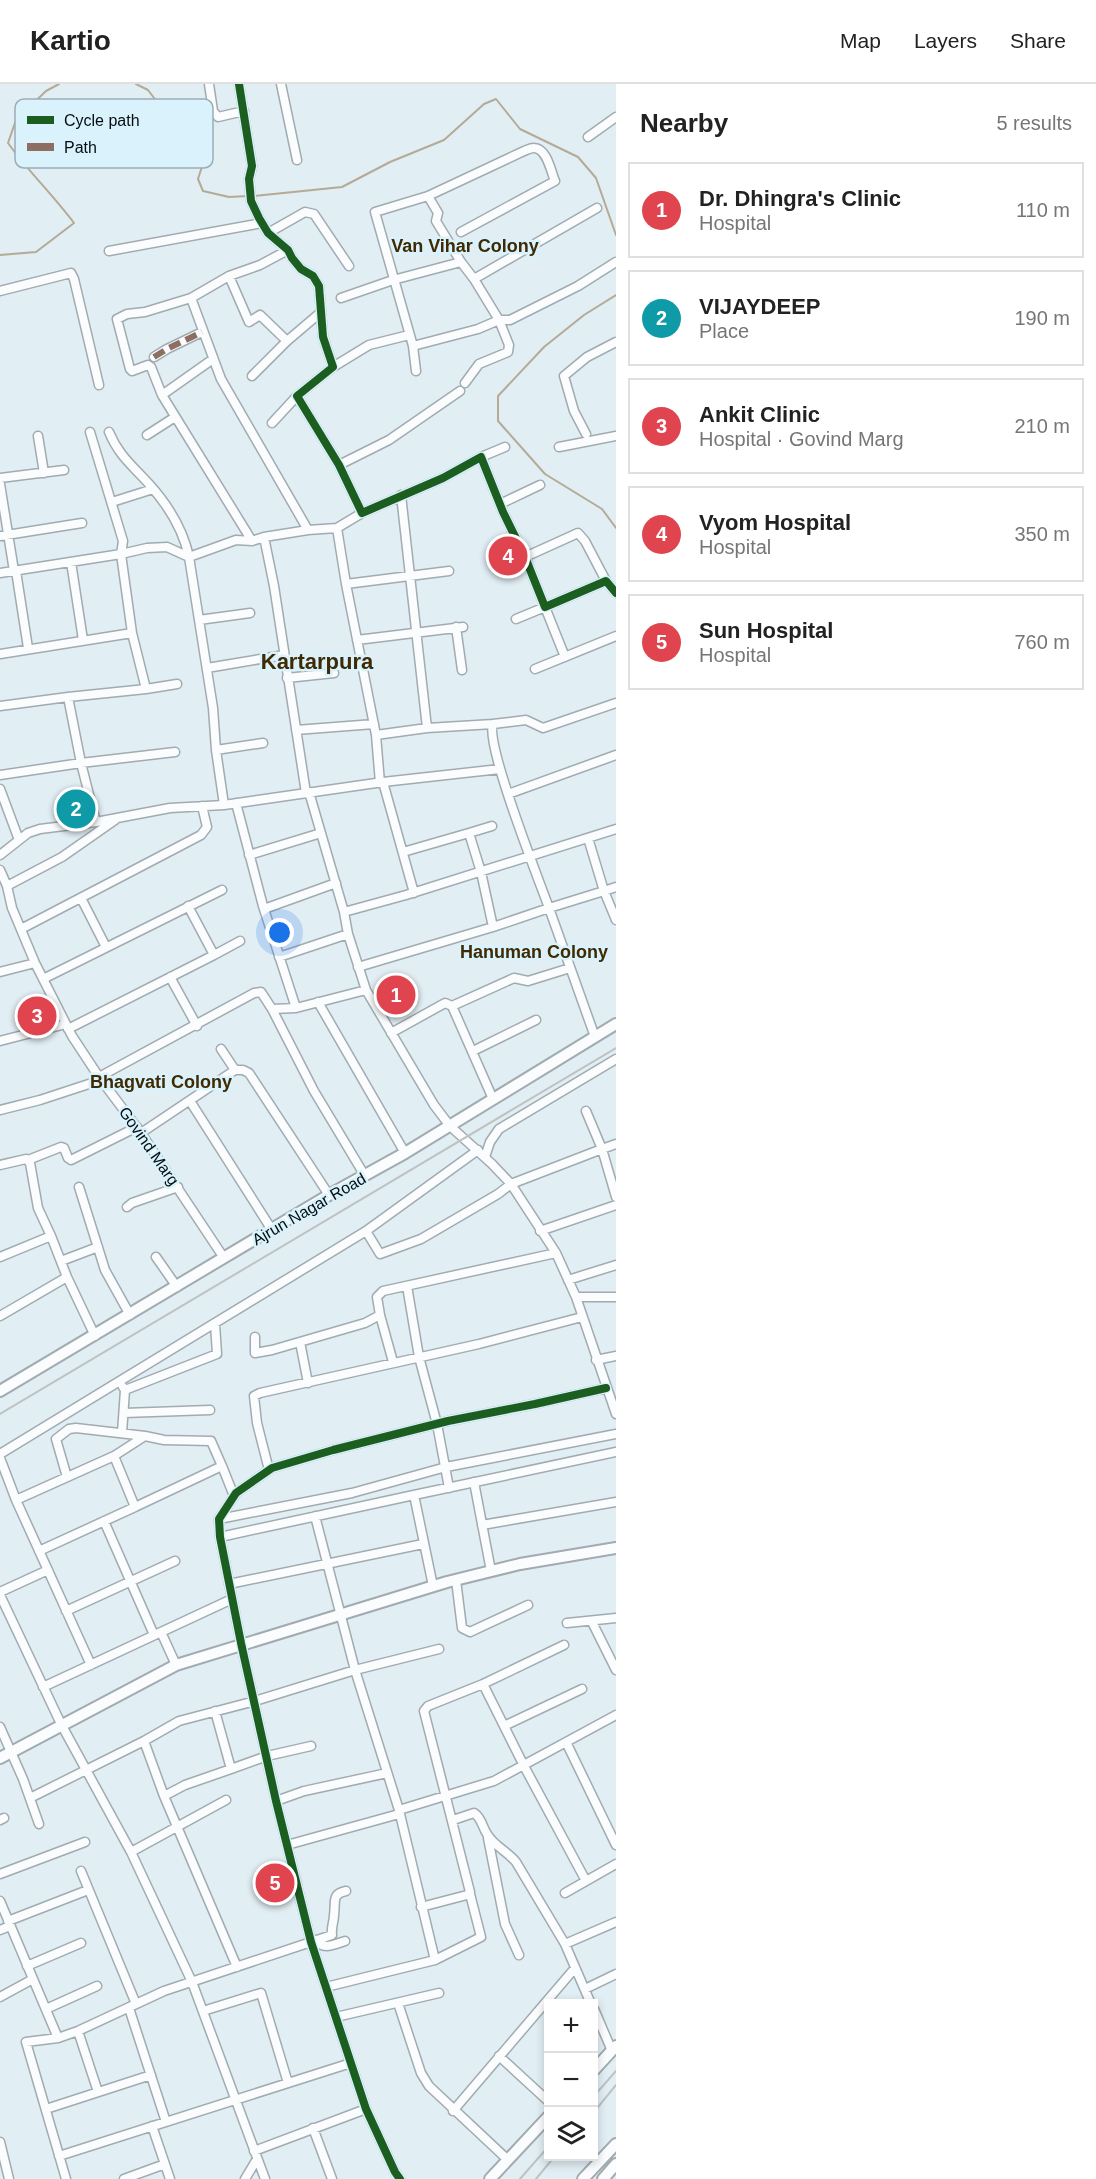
<!DOCTYPE html>
<html lang="en">
<head>
<meta charset="utf-8">
<style>
  :root { --surface:#fff; --page:#f2f2f2; --text:#222; --muted:#767676; --line:#e0e0e0; --accent:#515c60 }
  body { margin:0; font-family:Arial,sans-serif; background:var(--page); color:var(--text) }
  .controls { position:absolute; right:18px; bottom:18px; display:grid; overflow:hidden; border-radius:0px; box-shadow:0 3px 9px #0003 }
  .controls button { width:54px; height:54px; display:grid; place-items:center; padding:0; border:0; border-bottom:2px solid var(--line); background:var(--surface); color:var(--text); font:30px sans-serif }
  .you { position:absolute; left:280px; top:849px; width:21px; height:21px; margin:-15px; border:4px solid #fff; border-radius:50%; background:#1a73e8; box-shadow:0 0 0 9px #1a73e833 }
  .badge { display:grid; place-items:center; width:39px; height:39px; border-radius:50%; background:var(--accent); color:#fff; font-size:20px; font-weight:700 }
  .pin { position:absolute; translate:-50% -50%; border:3px solid #fff; box-shadow:0 2px 6px #0006 }
  .list { margin:0; padding:0; list-style:none }
  h2 { display:flex; justify-content:space-between; align-items:center; height:78px; margin:0; padding:0 24px; font-size:26px }
  h2 small { font-size:20px; font-weight:400; color:var(--muted) }
  .list li { display:grid; grid-template-columns:39px 1fr auto; gap:18px; align-items:center; box-sizing:border-box; height:96px; margin:0 12px 12px; padding:0 12px; border:2px solid var(--line); border-radius:0px }
  .list b { display:block; font-size:22px; white-space:nowrap }
  .list p { margin:0; font-size:20px; white-space:nowrap; color:var(--muted) }
  .list em { font-size:20px; font-style:normal; color:var(--muted) }
  .icon { flex:none; width:33px; height:33px; fill:none; stroke:currentColor; stroke-width:2; stroke-linecap:round; stroke-linejoin:round }
  .map { position:relative; flex:none; width:616px; height:2095px; overflow:hidden }
  header { display:flex; align-items:center; gap:36px; box-sizing:border-box; height:84px; padding:0 30px; background:var(--surface); border-bottom:2px solid var(--line) }
  header strong { font-size:28px }
  nav { display:flex; gap:33px; margin-inline-start:auto; font-size:21px }
  main { display:flex }
  aside { flex:1; background:var(--surface) }
  .map>svg:first-child { display:block }
  .lines { fill:none; stroke-linecap:round; stroke-linejoin:round }
  .stream { stroke:#b5aa96; stroke-width:2 }
  .minor-casing { stroke:#a1abb0; stroke-width:11 }
  .tertiary-casing { stroke:#a1abb0; stroke-width:14 }
  .minor { stroke:#fafcfd; stroke-width:8 }
  .tertiary { stroke:#fafcfd; stroke-width:10 }
  .rail { stroke:#bec2c3; stroke-width:2 }
  .quiet { stroke:#8d6e63; stroke-width:6; stroke-dasharray:12 6; stroke-linecap:butt }
  .cycleway-casing { stroke:#d9f2fc; stroke-width:11 }
  .cycleway { stroke:#1b5e20; stroke-width:8 }
  .labels { text-anchor:middle; dominant-baseline:central; stroke-width:5; stroke-linejoin:round; paint-order:stroke }
  .street-label { font-size:16px; fill:#040d11; stroke:#d9f2fc }
  .neighbourhood-label { font-size:18px; font-weight:bold; fill:#3f2a03; stroke:#d9f2fc }
  .district-label { font-size:22px; font-weight:bold; fill:#3f2a03; stroke:#d9f2fc }
  .key { fill:#d9f2fc; stroke:#99adb6; stroke-width:1.5 }
  .key-label { font-size:16px; fill:#040d11 }
</style>
</head>
<body>
<header>
<strong>Kartio</strong>
<nav><a>Map</a><a>Layers</a><a>Share</a></nav>
</header>
<main>
<div class="map">
<svg width="616" height="2095" viewBox="0 0 616 2095">
  <rect width="100%" height="100%" fill="#e1eef4"/>
  <g class="lines">
    <path class="stream" d="M136 0 148 6 170 35 206 70 198 95 203 107 229 113 248 112
      M254 112 342 103 390 78 444 56 484 20 496 15 520 45 578 73 596 94 616 151
      M0 171 36 168 74 139C53 111 28 87 8 59L16 36 46 7 59 0
      M616 211 584 231 544 263 498 312V337L545 390 602 425 616 444"/>
    <defs>
      <path id="minor" d="M209 0 213 27 218 33 244 27
        M239 0 252 82 249 95 251 117 259 134 268 149 288 166 292 174 301 185 313 192 319 202 323 253 333 283 297 312 339 381 362 429 443 394 481 373 503 428 525 473 545 523 606 497 616 509
        M281 0 297 76
        M588 53 616 33
        M428 112 438 129 436 137 461 178
        M268 149 305 128 314 130 349 182
        M109 167 262 139
        M229 192 249 238 260 231 287 257
        M0 207 71 189 74 195 99 301
        M191 214 221 295 308 446 337 444
        M341 214 393 196 461 178 474 195
        M413 262 478 245 499 236 474 195 597 124
        M154 273 167 265 202 248
        M333 283 369 261 409 251
        M416 287 413 262 375 128 428 112 524 67C527 66 530 64 534 64 547 64 551 88 555 97L461 148
        M252 292 287 257 320 229
        M465 299 479 280 508 268 509 261 499 236H510L578 202 616 178
        M162 311 213 275
        M272 339 297 312
        M109 348C119 372 132 381 149 400 168 421 183 445 189 473
        M586 350 574 327 564 292 587 273 616 258
        M147 351 175 333
        M38 352 44 389
        M559 363 616 352
        M481 373 505 363
        M339 381 389 356 460 307
        M0 394 64 386
        M0 400 14 487
        M112 418 153 405
        M500 420 540 401
        M362 429 337 444 346 500 376 651
        M0 452 82 439
        M252 457 162 311 151 283 148 281 132 287 130 285 117 235 127 230 145 228 191 214 229 192 260 181 288 166
        M525 473 578 449 585 457 606 497
        M71 478 83 556
        M16 487 28 564
        M0 489 121 470 123 457 90 348
        M346 500 449 487
        M516 535 545 523 565 573
        M199 536 250 529
        M456 543 462 586
        M357 556 463 543
        M0 570 132 549
        M207 584 284 571
        M535 585 616 552
        M287 594 334 589
        M146 605 177 600
        M616 619 543 644 526 636 493 640C485 661 539 796 549 824L604 807 616 836
        M0 622 68 613
        M427 644 493 640
        M296 646 374 640
        M216 666 263 659
        M0 691 81 679 175 668
        M380 699 376 651 427 644 401 411
        M0 705 19 756
        M309 708 344 828
        M306 709 274 502 264 453 308 446
        M508 710 616 671
        M236 719 263 822 296 924
        M224 721 216 666 213 624 189 473 236 456 252 457 264 453
        M96 738 81 679 68 613 146 605 132 549 121 470 147 464 167 463 189 473
        M616 745 406 811 344 828 348 850 366 906 434 1021 450 1042 492 1080 511 1100 556 1169 576 1213 616 1330
        M469 749 492 742
        M588 754 604 807 616 803
        M403 768 469 749 481 788 493 843 549 824 595 953
        M0 771 28 749 40 745 96 738 170 724 224 721 383 698
        M249 771 321 749
        M0 786 7 802 12 824 35 879 72 952 99 993 141 1049 224 1174
        M7 802 62 773 115 736
        M414 809 383 698 500 685
        M81 814 106 863
        M188 822 214 871 240 857
        M264 825 336 799
        M21 845 201 751 207 743 202 722
        M279 873 348 850
        M358 883 493 843
        M0 888 35 879
        M170 893 197 942
        M43 895 222 806
        M318 918 405 1069
        M452 922 493 1015
        M68 945 214 871
        M391 949 445 919 452 922 514 894 528 897 570 884
        M0 957 66 940
        M221 965 235 986
        M473 967 536 936
        M99 993 254 909 261 908 272 925
        M190 1017 272 1146
        M0 1026 40 1016 101 996
        M586 1027 602 1065 616 1060
        M141 1049 235 986H243L249 989 329 1111
        M485 1073 490 1058 499 1045 616 975
        M28 1076 61 1063 64 1064 68 1074 71 1076 137 1043
        M0 1081 26 1075 30 1079 38 1124 51 1152
        M365 1092 314 1007 272 925 296 924 366 906
        M79 1103 105 1186 130 1231
        M127 1123 132 1119 178 1103
        M366 1147 380 1170 421 1155 498 1110 511 1100 602 1065 616 1113
        M540 1147 616 1121
        M0 1173 51 1152 67 1193 95 1252
        M156 1173 177 1203
        M61 1177 98 1163
        M568 1196 616 1181
        M407 1202 419 1273 437 1340 449 1404
        M576 1213H616
        M380 1231 377 1213 383 1207 556 1169
        M0 1232 67 1193
        M255 1253V1269L272 1266 365 1239 380 1231 393 1278
        M300 1258 308 1299
        M596 1276 616 1272
        M125 1306 217 1270 215 1240
        M124 1329 210 1326
        M122 1349 125 1306 123 1303
        M0 1370 366 1147 478 1066
        M114 1372 145 1352 164 1356 211 1357 222 1382
        M0 1374 16 1416
        M269 1386 257 1339 254 1312 260 1309 479 1260 582 1233
        M67 1393 56 1355 69 1345 76 1344 145 1352
        M474 1398 491 1487
        M135 1423 222 1382 234 1412
        M315 1432 355 1586 399 1726 435 1876 326 1903
        M219 1435 352 1409 446 1383 616 1350
        M104 1437 154 1551
        M482 1441 616 1418
        M220 1453 414 1411
        M39 1467 135 1423 114 1372 16 1416 91 1581
        M456 1496 462 1544 470 1548 528 1521
        M229 1500 423 1460
        M433 1502 414 1411 616 1368
        M0 1508 48 1486
        M0 1511 61 1640 131 1768 192 1898 265 2095
        M66 1527 175 1477
        M592 1538 616 1586
        M567 1539 616 1534
        M161 1548 176 1581
        M483 1600 524 1682 586 1797
        M43 1603 232 1515
        M215 1627 231 1685 267 1672 311 1662
        M504 1642 582 1605
        M0 1643 23 1695 39 1740
        M144 1657 164 1712
        M567 1660 616 1761
        M231 1685 185 1701 164 1712 237 1883
        M30 1714 144 1657 179 1637 255 1617 355 1586 439 1565
        M276 1717 304 1707 387 1689
        M399 1726 494 1697 616 1631
        M0 1736 4 1734
        M453 1736 474 1729C482 1734 482 1743 487 1750 494 1762 507 1767 516 1778L565 1860 591 1920
        M488 1754 505 1840 519 1871
        M287 1761 399 1730
        M131 1768 226 1716
        M81 1787 136 1920
        M0 1790 85 1758
        M565 1809 616 1780
        M0 1817 58 1954
        M421 1823 467 1811 470 1808 424 1627 428 1622 483 1600 564 1561
        M8 1837 88 1806
        M0 1846 10 1842
        M316 1856C323 1867 335 1860 345 1857
        M565 1860 616 1838
        M435 1876 481 1853 470 1810
        M27 1882 81 1859
        M585 1905 616 1890
        M0 1913 33 1895
        M398 1919 421 1989 429 2002 508 2076
        M129 1924 166 2038
        M46 1925 97 1902
        M594 1925 612 1967
        M203 1927 261 1909 288 1999
        M336 1933 439 1909
        M78 1947 98 2008
        M499 1972 548 2017
        M46 2025 151 1991
        M453 2027 575 1884
        M152 2042 170 2095
        M313 2044 332 2095
        M0 2058 9 2095
        M254 2067 366 2025
        M59 2072 351 1979
        M66 2095 26 1958 58 1954 78 1947 164 1907 332 1851C331 1842 334 1838 334 1831 336 1818 331 1810 346 1807
        M124 2095 165 2080
        M245 2095 257 2075
        M400 2095 395 2088 366 2025 311 1858 276 1717 241 1559 220 1453 219 1435 236 1409 272 1384 333 1366 448 1337 535 1320 606 1304"/>
      <path id="tertiary" d="M0 1307 329 1111 405 1069 616 940
        M0 1674 176 1581 447 1498 520 1480 616 1464
        M594 1986 616 1962
        M490 2095 548 2033
        M583 2095 616 2060
        M603 2095 616 2080"/>
    </defs>
    <use href="#minor" class="minor-casing"/>
    <use href="#tertiary" class="tertiary-casing"/>
    <use href="#minor" class="minor"/>
    <use href="#tertiary" class="tertiary"/>
    <path class="rail" d="M0 1330 616 964
      M594 2012 616 1987
      M594 2028 616 2001
      M520 2095 548 2063
      M536 2095 555 2072"/>
    <path class="quiet" d="M154 273 167 265 202 248"/>
    <defs>
      <path id="cycleway" d="M239 0 252 82 249 95 251 117 259 134 268 149 288 166 292 174 301 185 313 192 319 202 323 253 333 283 297 312 339 381 362 429 443 394 481 373 503 428 525 473 545 523 606 497 616 509
        M400 2095 395 2088 366 2025 311 1858 276 1717 241 1559 220 1453 219 1435 236 1409 272 1384 333 1366 448 1337 535 1320 606 1304"/>
    </defs>
    <use href="#cycleway" class="cycleway-casing"/>
    <use href="#cycleway" class="cycleway"/>
  </g>
  <g class="labels">
    <g class="street-label">
      <text transform="translate(149 1062) rotate(55)">Govind Marg</text>
      <text transform="translate(309 1125) rotate(-30)">Ajrun Nagar Road</text>
    </g>
    <g class="neighbourhood-label">
      <text x="465" y="162">Van Vihar Colony</text>
      <text x="534" y="868">Hanuman Colony</text>
      <text x="161" y="998">Bhagvati Colony</text>
    </g>
    <g class="district-label">
      <text x="317" y="577">Kartarpura</text>
    </g>
  </g>
  <rect x="15" y="15" width="198" height="69" rx="9" class="key"/>
  <rect x="27" y="32" width="27" height="8" fill="#1b5e20"/>
  <rect x="27" y="59" width="27" height="8" fill="#8d6e63"/>
  <g class="key-label">
    <text x="64" y="42">Cycle path</text>
    <text x="64" y="69">Path</text>
  </g>
</svg>
<div class="controls">
<button>+</button>
<button>−</button>
<button><svg class="icon" aria-label="layers" viewBox="0 0 24 24"><path d="M12 4l9 5-9 5-9-5zM3 14l9 5 9-5"/></svg></button>
</div>
<div class="you"></div>
<div class="pin badge" style="left:396px;top:911px;background:#e0444e">1</div>
<div class="pin badge" style="left:76px;top:725px;background:#0f9aa8">2</div>
<div class="pin badge" style="left:37px;top:932px;background:#e0444e">3</div>
<div class="pin badge" style="left:508px;top:472px;background:#e0444e">4</div>
<div class="pin badge" style="left:275px;top:1799px;background:#e0444e">5</div>
</div>
<aside>
<h2>Nearby<small>5 results</small></h2>
<ul class="list">
<li><span class="badge" style="background:#e0444e">1</span><div><b>Dr. Dhingra's Clinic</b><p>Hospital</p></div><em>110 m</em></li>
<li><span class="badge" style="background:#0f9aa8">2</span><div><b>VIJAYDEEP</b><p>Place</p></div><em>190 m</em></li>
<li><span class="badge" style="background:#e0444e">3</span><div><b>Ankit Clinic</b><p>Hospital · Govind Marg</p></div><em>210 m</em></li>
<li><span class="badge" style="background:#e0444e">4</span><div><b>Vyom Hospital</b><p>Hospital</p></div><em>350 m</em></li>
<li><span class="badge" style="background:#e0444e">5</span><div><b>Sun Hospital</b><p>Hospital</p></div><em>760 m</em></li>
</ul>
</aside>
</main>
</body>
</html>
